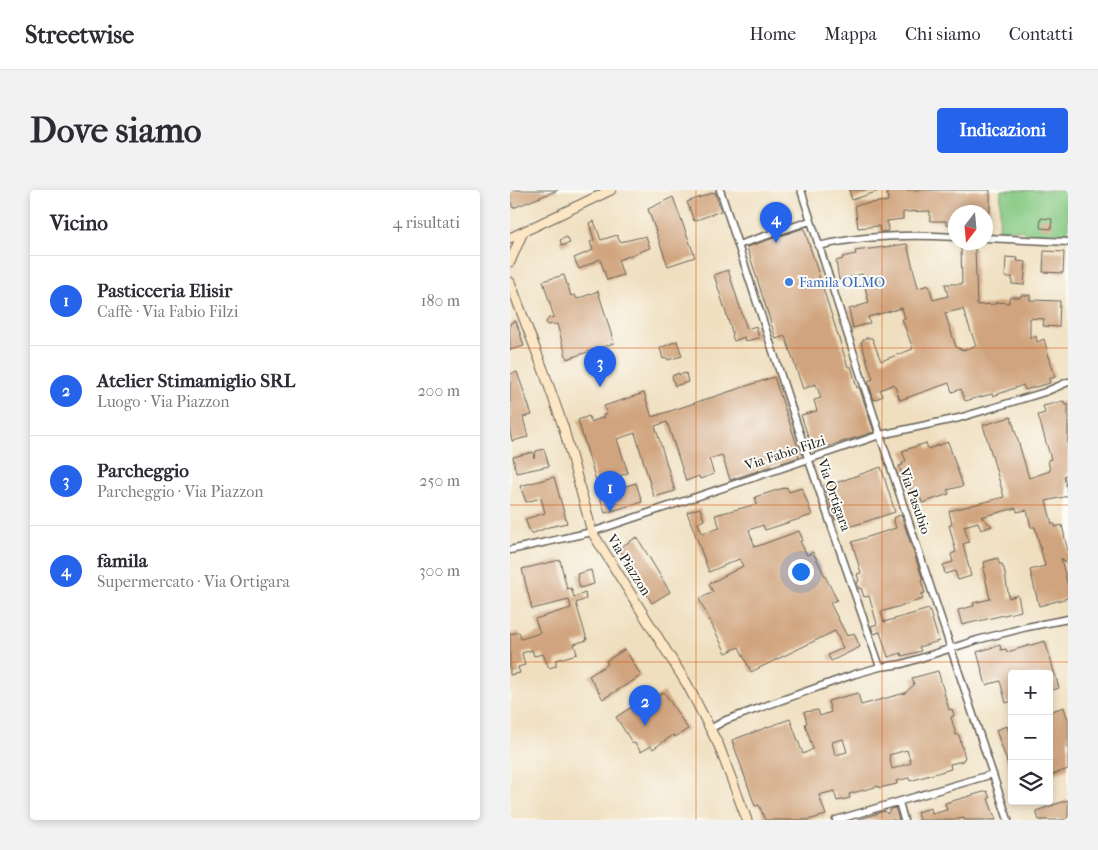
<!DOCTYPE html>
<html lang="it">
<head>
<meta charset="utf-8">
<style>
  :root { --surface:#fff; --page:#f2f2f3; --text:#2b2b33; --muted:#7c7c81; --line:#e1e1e2; --accent:#2563eb }
  body { margin:0; font-family:"IM FELL French Canon",serif; background:var(--page); color:var(--text) }
  .controls { position:absolute; right:15px; bottom:15px; display:grid; overflow:hidden; border-radius:5px; box-shadow:0 2px 8px #0003 }
  .controls button { width:45px; height:45px; display:grid; place-items:center; padding:0; border:0; border-bottom:1px solid var(--line); background:var(--surface); color:var(--text); font:25px sans-serif }
  .compass { position:absolute; left:438px; top:15px; width:45px; height:45px; border-radius:50%; background:var(--surface); box-shadow:0 2px 8px #0003; rotate:196deg }
  .you { position:absolute; left:290px; top:381px; width:18px; height:18px; margin:-12px; border:4px solid #fff; border-radius:50%; background:#1a73e8; box-shadow:0 0 0 8px #1a73e833 }
  .badge { display:grid; place-items:center; width:32px; height:32px; border-radius:50%; background:var(--accent); color:#fff; font-size:16px; font-weight:700 }
  .pin { position:absolute; translate:-50% -41px; filter:drop-shadow(0 1px 2px #0008) }
  .pin::after { content:''; position:absolute; top:26px; width:18px; height:15px; background:inherit; clip-path:polygon(0 0,100% 0,50% 100%) }
  .list { margin:0; padding:0; list-style:none }
  h2 { display:flex; justify-content:space-between; align-items:center; height:65px; margin:0; padding:0 20px; font-size:21px }
  h2 small { font-size:16px; font-weight:400; color:var(--muted) }
  .list li { display:grid; grid-template-columns:32px 1fr auto; gap:15px; align-items:center; box-sizing:border-box; height:90px; padding:0 20px; border-top:1px solid var(--line) }
  .list b { display:block; font-size:19px; white-space:nowrap }
  .list p { margin:0; font-size:16px; white-space:nowrap; color:var(--muted) }
  .list em { font-size:16px; font-style:normal; color:var(--muted) }
  .icon { flex:none; width:28px; height:28px; fill:none; stroke:currentColor; stroke-width:2; stroke-linecap:round; stroke-linejoin:round }
  .map { position:relative; flex:none; width:558px; height:630px; overflow:hidden; border-radius:5px }
  header { display:flex; align-items:center; gap:30px; box-sizing:border-box; height:70px; padding:0 25px; background:var(--surface); border-bottom:1px solid var(--line) }
  header strong { font-size:24px }
  nav { display:flex; gap:28px; margin-inline-start:auto; font-size:18px }
  .intro { display:flex; align-items:center; justify-content:space-between; box-sizing:border-box; height:120px; padding:0 30px }
  h1 { margin:0; font-size:35px }
  .button { padding:12px 22px; border-radius:5px; background:var(--accent); color:#fff; font-size:18px; font-weight:700 }
  main { display:flex; gap:30px; padding:0 30px }
  aside { flex:1; background:var(--surface); border-radius:5px; box-shadow:0 2px 8px #0003 }
  .map>svg:first-child { display:block }
  .green { fill:#86c982; stroke:#51724f }
  .building { fill:#d0a47e; fill-rule:evenodd }
  .lines { fill:none; stroke-linecap:round; stroke-linejoin:round }
  .street-casing { stroke:#666055; stroke-width:9 }
  .secondary-casing { stroke:#666055; stroke-width:11 }
  .street { stroke:#fff; stroke-width:6 }
  .secondary { stroke:#fce6c4; stroke-width:9 }
  .grid { fill:none; stroke:#d4530e; stroke-width:1; stroke-opacity:0.55 }
  .shop-dot { fill:#3f7fe0; stroke:#fdfcf7; stroke-width:2 }
  .labels { text-anchor:middle; dominant-baseline:central; stroke-width:4; stroke-linejoin:round; paint-order:stroke }
  .shop-label { font-size:14px; fill:#366cbe; stroke:#fdfcf7; text-anchor:start }
  .street-label { font-size:14px; fill:#1c1c1c; stroke:#fdfcf7 }
</style>
</head>
<body>
<header>
<strong>Streetwise</strong>
<nav><a>Home</a><a>Mappa</a><a>Chi siamo</a><a>Contatti</a></nav>
</header>
<div class="intro"><h1>Dove siamo</h1><a class="button">Indicazioni</a></div>
<main>
<aside>
<h2>Vicino<small>4 risultati</small></h2>
<ul class="list">
<li><span class="badge">1</span><div><b>Pasticceria Elisir</b><p>Caffè · Via Fabio Filzi</p></div><em>180 m</em></li>
<li><span class="badge">2</span><div><b>Atelier Stimamiglio SRL</b><p>Luogo · Via Piazzon</p></div><em>200 m</em></li>
<li><span class="badge">3</span><div><b>Parcheggio</b><p>Parcheggio · Via Piazzon</p></div><em>250 m</em></li>
<li><span class="badge">4</span><div><b>famila</b><p>Supermercato · Via Ortigara</p></div><em>300 m</em></li>
</ul>
</aside>
<div class="map">
<svg width="558" height="630" viewBox="0 0 558 630">
  <rect width="100%" height="100%" fill="#fdfcf7"/>
  <filter id="ink" filterUnits="userSpaceOnUse"><feTurbulence type="fractalNoise" baseFrequency=".02" numOctaves="2"/><feDisplacementMap in="SourceGraphic" scale="10" xChannelSelector="R" yChannelSelector="G"/><feConvolveMatrix kernelMatrix="1 2 1 2 8 2 1 2 1" color-interpolation-filters="sRGB"/></filter>
  <filter id="wash" filterUnits="userSpaceOnUse"><feTurbulence type="fractalNoise" baseFrequency=".0096" numOctaves="4" result="noise"/><feDisplacementMap in="SourceGraphic" scale="20" xChannelSelector="R" yChannelSelector="G"/><feGaussianBlur stdDeviation="1.12" result="paint"/><feColorMatrix in="noise" values="0 0 0 0 0 0 0 0 0 0 0 0 0 0 0 0 0 1.4 0 .05"/><feComposite in="paint" operator="in"/></filter>
  <g filter="url(#wash)">
    <rect width="100%" height="100%" fill="#efdfbf"/>
    <path class="green" d="M491 0H558V49L552 43H544L541 48 518 47 512 40 489 39Z"/>
    <g id="blocks">
      <path class="building" d="M0 0H48L3 18 0 10Z
        M339 0H368L369 1 342 10Z
        M377 0H480V22H446V32H443V35H436V31H420V21L393 22V29L377 31 378 41 370 42 369 36 348 38 345 15 378 11Z
        M205 2 211 21 184 31 177 12Z
        M163 7 185 67 158 76 138 19Z
        M531 28 542 29 541 39 530 38Z
        M84 31 91 50 107 45 110 52 136 46 140 58 108 70 113 85 97 90 90 69 69 79 64 68 83 60 80 52 84 50 79 33Z
        M294 38 338 177 341 176 347 198 349 197 364 242 303 261 291 225 307 221 304 210 311 208 306 194 293 199 275 146 266 149 237 57Z
        M57 47 60 53 52 56 50 50Z
        M397 54 408 98 419 95 423 110 438 106 435 94H452L451 58H465L467 115 486 114V112L499 113V107H511V105H520V110L550 111 549 137 533 136 534 129 520 128V148L526 146 527 152 534 149 545 187 539 189 540 193 515 200 513 195 483 206 482 204 455 211 451 199 442 202 439 193 390 210 384 194 370 200 373 206 364 210 358 191 363 189 351 152 356 148H362L371 171 403 159 392 129H395L392 118 358 127 360 133 343 138 339 119 359 113 352 84 329 90 326 71 333 69 332 67 346 64 345 61ZM453 119 466 156 453 160 446 157 435 123Z
        M534 61 554 62 553 83 533 82Z
        M496 67 508 68 507 71 516 72 514 95 502 94V87H495Z
        M218 80 237 139 246 136 249 148 235 151 234 147 224 151 222 146 223 145 204 85Z
        M54 85 61 106 65 105 67 109 88 101 104 153 57 169 47 134 37 135 36 132 39 128 44 127 33 91Z
        M6 131 14 156 0 160V133Z
        M167 151 172 166 158 170 157 168 153 169 150 158Z
        M7 182 22 225 13 227 18 247 2 251 0 242V184Z
        M169 183V185L176 183 178 192 165 196 162 186Z
        M264 187 288 258H286L289 267 220 290 212 265 199 269 204 284 190 289 189 286 176 291 157 232 145 236 165 301 144 307 125 243 107 249 118 283 87 294 68 230 79 226 81 232 94 227 93 225 97 223 94 216 134 203 142 227Z
        M554 211 555 215 558 214V283L554 286 558 306 536 311 542 334H545V337L552 335 558 362V375L551 368 558 396V408L529 416 520 380 535 376 525 337H521L517 320 507 322 506 318 471 327 482 336 471 340 468 332 454 336 459 352 453 354 461 386 448 390 445 381 435 384 433 375 443 372 441 364 446 362 439 335H442L439 321 494 307 473 235 501 227 519 288 540 281 538 270 541 269 528 225 535 223 533 216Z
        M438 252 453 296 437 300 439 304 412 313 411 309 408 310 405 301 401 302 400 299 397 300 389 276 393 275 392 273 396 271 392 261 416 253 418 259Z
        M34 259 39 276 6 283 3 267 23 262 24 268 26 261Z
        M371 277 385 322 336 338 333 328 325 330 314 295 323 293V294Z
        M44 287 57 333 39 337 21 344 15 329 35 323 31 308 16 312 10 296Z
        M126 293 132 312 95 323 89 304Z
        M277 297 279 302 292 298 302 325 255 340 253 335 239 340 245 357 289 341 293 350 290 351 297 365 303 362 327 410 320 413 337 446 344 443 350 457 321 471 318 465 333 458 325 441 241 482 229 457 216 463 189 409 203 402 199 394 233 376 229 369 199 382 177 322 190 318 194 330 188 333 192 343 210 338 205 325 247 314 245 307Z
        M391 325 413 390H411L415 403 411 404 413 409 371 422 374 432 419 419 429 451 409 457 411 461 392 466 391 463 378 467 370 442 364 444 361 436 367 434 359 406 354 407 351 398 349 399 347 392 349 391 347 384 351 383 342 352 386 338 383 328Z
        M127 347 160 402 142 413 109 358Z
        M488 368 489 374H492L493 378H494L499 408 508 405 511 421 452 435 448 420 464 416 463 413 480 409 473 378H475L474 372Z
        M50 370 57 399 61 398 64 407 75 403 76 409 66 413 77 450 64 454 67 464 46 470V476L39 478 33 464 24 466 22 460 12 463 15 475 8 477 10 483 0 485V444L9 442 11 449 30 443 25 429 61 418 59 410 22 419 12 379Z
        M81 380 84 394 70 398 67 384Z
        M535 451 549 498 539 501V484H502V511L496 513 490 491 476 495 467 462 490 455 491 460 496 459 497 462Z
        M115 459 131 486 93 509 79 486 98 474 96 471Z
        M428 481 439 520 442 519 444 526 441 527 446 545H449L455 568 453 569V571L440 574 441 579 400 591 399 588 386 591 387 594 369 598V596L339 604 340 608 327 611 324 601 309 605 316 625 298 630H255L249 615 245 616 222 550 280 529 293 564 303 559 295 534 297 533 294 522 308 520 310 526 321 522 318 511 348 503 351 515 395 503 404 495 402 488ZM333 549 337 562 325 565 322 552ZM397 560 401 573 382 579 379 565Z
        M154 502 178 539 165 547 163 545 143 559 141 556 131 562 125 553 123 554 106 527 139 506 141 510Z
        M554 517 557 527H558V579L539 586V522Z
        M497 536 502 552 501 583 486 540Z
        M477 601 480 608 478 609 486 630H454V628L443 630H409L407 622 421 618 422 624 437 620 435 613Z
        M558 610V630H529L526 621Z
        M385 618 389 630H347L375 621 377 624 381 619Z"/>
    </g>
  </g>
  <g filter="url(#ink)">
    <use href="#blocks" fill-opacity="0" stroke="#666055" stroke-width="1"/>
    <g class="lines">
      <defs>
        <path id="street" d="M210 0 298 268 370 477
          M291 0 370 245 498 630
          M476 48 558 52
          M228 55 300 31
          M308 56C353 45 399 44 446 47
          M0 360 82 342 370 245 449 228 535 202 558 192
          M200 539 216 530 345 484 370 477 392 474 467 450 517 437 558 429
          M389 612 394 630
          M326 630 483 584"/>
        <path id="secondary" d="M0 48 101 0
          M0 72 13 42
          M0 92 33 179 53 236 82 342 177 494 209 556 237 630"/>
      </defs>
      <use href="#street" class="street-casing"/>
      <use href="#secondary" class="secondary-casing"/>
      <use href="#street" class="street"/>
      <use href="#secondary" class="secondary"/>
    </g>
  </g>
  <path class="grid" d="M186 0V630M372 0V630M0 158H558M0 315H558M0 472H558"/>
  <circle class="shop-dot" cx="279" cy="92" r="5"/>
  <g class="labels">
    <g class="shop-label">
      <text x="289" y="92">Famila OLMO</text>
    </g>
    <g class="street-label">
      <text transform="translate(275 263) rotate(-18)">Via Fabio Filzi</text>
      <text transform="translate(324 305) rotate(71)">Via Ortigara</text>
      <text transform="translate(405 311) rotate(71)">Via Pasubio</text>
      <text transform="translate(119 375) rotate(58)">Via Piazzon</text>
    </g>
  </g>
</svg>
<div class="controls">
<button>+</button>
<button>−</button>
<button><svg class="icon" aria-label="layers" viewBox="0 0 24 24"><path d="M12 4l9 5-9 5-9-5zM3 14l9 5 9-5"/></svg></button>
</div>
<svg class="compass" viewBox="-18 -18 36 36"><path d="M0-13l5 13h-10z" fill="#e53935"/><path d="M0 13l5-13h-10z" fill="#7c7c81"/></svg>
<div class="you"></div>
<div class="pin badge" style="left:100px;top:322px">1</div>
<div class="pin badge" style="left:135px;top:536px">2</div>
<div class="pin badge" style="left:90px;top:197px">3</div>
<div class="pin badge" style="left:266px;top:53px">4</div>
</div>
</main>
</body>
</html>
